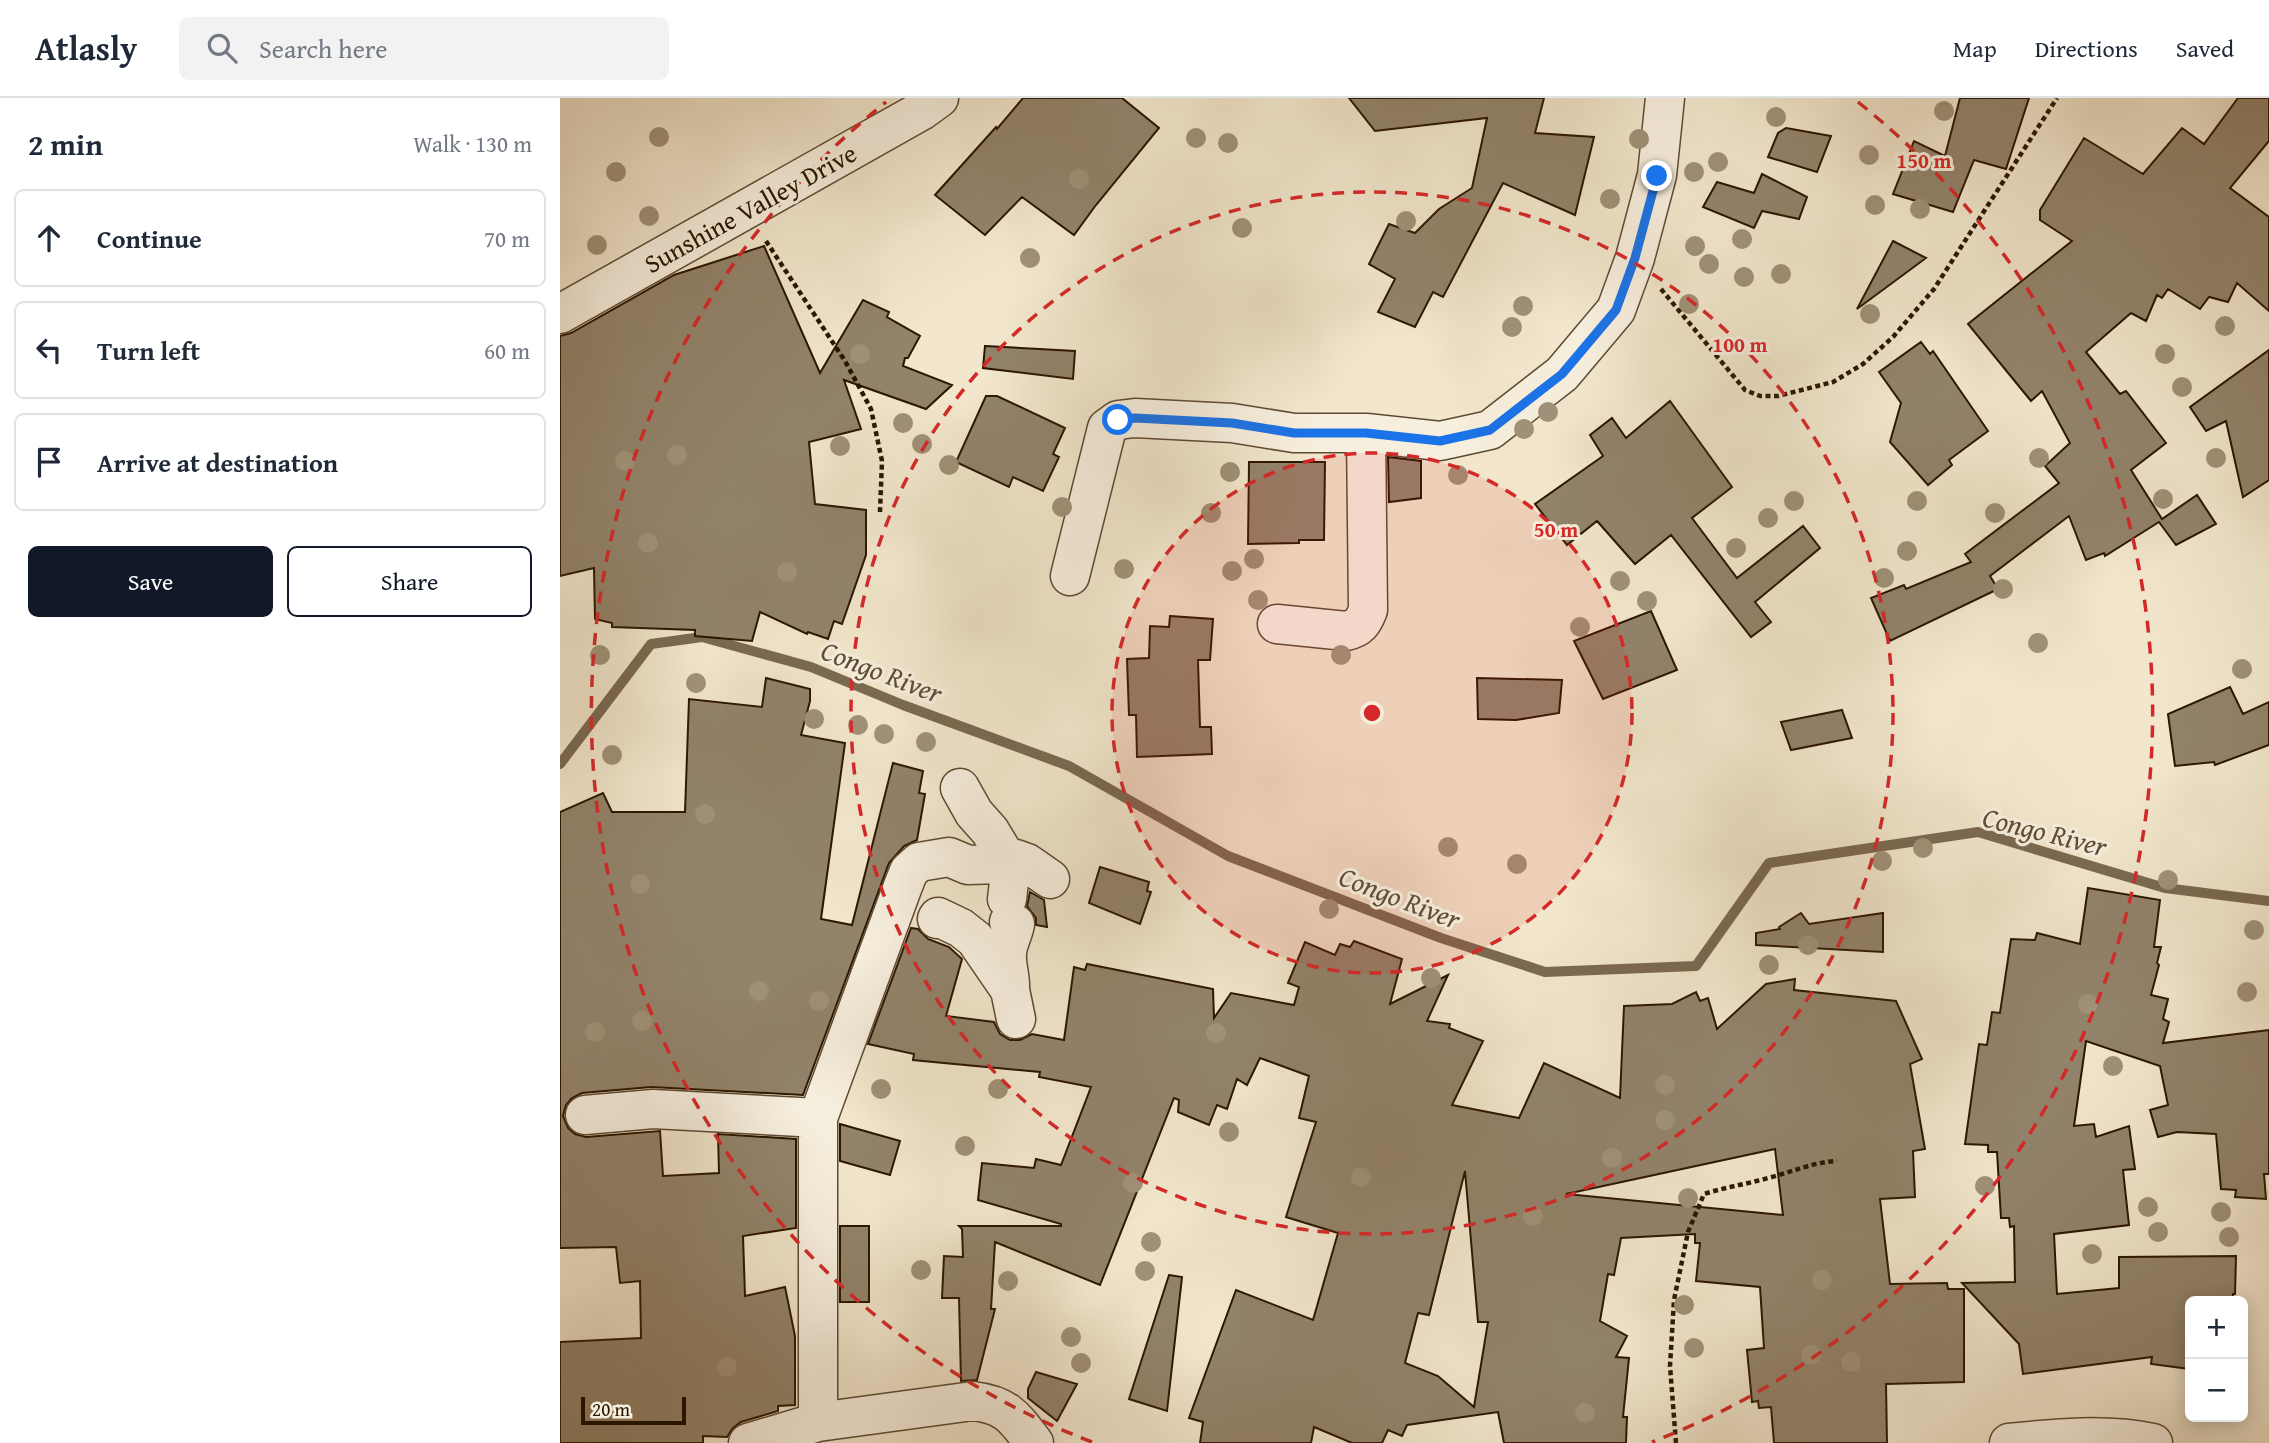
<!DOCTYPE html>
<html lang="en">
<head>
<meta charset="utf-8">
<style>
  :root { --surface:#fff; --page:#f2f2f3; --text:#1f2937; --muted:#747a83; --line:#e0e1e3; --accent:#111827 }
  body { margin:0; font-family:"Gentium Book Plus",serif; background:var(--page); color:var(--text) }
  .controls { position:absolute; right:21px; bottom:21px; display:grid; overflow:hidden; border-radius:10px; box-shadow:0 4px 18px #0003 }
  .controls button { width:63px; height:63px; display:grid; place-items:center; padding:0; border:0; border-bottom:2px solid var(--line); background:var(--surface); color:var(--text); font:35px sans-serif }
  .scale { position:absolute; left:21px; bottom:18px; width:105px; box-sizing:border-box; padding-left:7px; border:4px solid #2b1600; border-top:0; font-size:19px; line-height:24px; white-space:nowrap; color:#2b1600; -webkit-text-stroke:5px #f7efde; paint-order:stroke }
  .stop { position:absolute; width:21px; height:21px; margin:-16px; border:5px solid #1a73e8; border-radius:50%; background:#fff }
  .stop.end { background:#1a73e8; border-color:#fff; box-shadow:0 2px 7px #0008 }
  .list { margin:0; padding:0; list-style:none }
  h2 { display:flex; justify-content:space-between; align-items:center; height:91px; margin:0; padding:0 28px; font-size:30px }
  h2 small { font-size:23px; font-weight:400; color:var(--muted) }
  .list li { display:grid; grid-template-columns:46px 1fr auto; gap:21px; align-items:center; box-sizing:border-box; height:98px; margin:0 14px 14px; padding:0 14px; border:2px solid var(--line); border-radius:10px }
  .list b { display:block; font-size:26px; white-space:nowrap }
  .list em { font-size:23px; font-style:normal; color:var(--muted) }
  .actions { display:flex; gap:14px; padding:21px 28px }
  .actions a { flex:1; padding:16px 0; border:2px solid var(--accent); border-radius:10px; text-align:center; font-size:24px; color:var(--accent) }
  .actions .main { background:var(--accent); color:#fff }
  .icon { flex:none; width:38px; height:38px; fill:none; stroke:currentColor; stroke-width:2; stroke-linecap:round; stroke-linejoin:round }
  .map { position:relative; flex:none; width:1709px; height:1345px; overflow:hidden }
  header { display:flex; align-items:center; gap:42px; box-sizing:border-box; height:98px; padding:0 35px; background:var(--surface); border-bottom:2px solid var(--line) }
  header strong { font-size:33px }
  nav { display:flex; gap:38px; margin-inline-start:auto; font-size:24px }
  .search { width:490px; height:63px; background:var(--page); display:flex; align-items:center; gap:18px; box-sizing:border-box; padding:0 24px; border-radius:10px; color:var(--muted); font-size:26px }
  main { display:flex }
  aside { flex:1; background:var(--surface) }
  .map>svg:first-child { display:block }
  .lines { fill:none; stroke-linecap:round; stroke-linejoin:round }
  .stream { stroke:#7a6951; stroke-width:10 }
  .building { fill:#92836b; stroke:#2b1600; stroke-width:2; fill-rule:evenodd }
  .minor-casing { stroke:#5d4a33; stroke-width:41 }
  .path { stroke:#2b1600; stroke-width:4.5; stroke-dasharray:5 3.5; stroke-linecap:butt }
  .minor { stroke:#f7efde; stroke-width:38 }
  .tree { fill:#a09178 }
  .route { stroke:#1a73e8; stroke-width:9 }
  .ring { fill:none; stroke:#d62828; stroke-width:3.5; stroke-dasharray:12 9 }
  .labels { text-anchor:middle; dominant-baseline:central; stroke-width:6; stroke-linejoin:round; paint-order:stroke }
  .street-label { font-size:26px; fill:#2b1600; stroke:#f7efde }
  .water-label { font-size:28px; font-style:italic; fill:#5f4d36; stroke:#f7efde }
  .centre { fill:#d62828; stroke:#f7efde; stroke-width:3.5 }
  .ring-label { font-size:21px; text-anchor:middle; font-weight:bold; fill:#d62828; stroke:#f7efde; stroke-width:6; stroke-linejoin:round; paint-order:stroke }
</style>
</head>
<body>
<header>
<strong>Atlasly</strong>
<div class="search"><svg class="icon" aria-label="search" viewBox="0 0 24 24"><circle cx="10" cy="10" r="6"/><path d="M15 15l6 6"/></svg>Search here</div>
<nav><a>Map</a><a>Directions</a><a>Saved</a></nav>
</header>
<main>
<aside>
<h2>2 min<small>Walk · 130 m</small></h2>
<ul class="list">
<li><svg class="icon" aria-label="ahead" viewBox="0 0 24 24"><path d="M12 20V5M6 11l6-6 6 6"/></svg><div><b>Continue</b></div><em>70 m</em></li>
<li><svg class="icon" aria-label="left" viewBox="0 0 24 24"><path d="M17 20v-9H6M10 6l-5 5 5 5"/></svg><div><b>Turn left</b></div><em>60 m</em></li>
<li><svg class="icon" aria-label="arrive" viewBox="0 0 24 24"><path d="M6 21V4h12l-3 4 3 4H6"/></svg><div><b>Arrive at destination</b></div></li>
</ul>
<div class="actions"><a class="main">Save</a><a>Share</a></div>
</aside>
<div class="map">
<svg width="1709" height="1345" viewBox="0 0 1709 1345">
  <rect width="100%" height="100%" fill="#f2e7cd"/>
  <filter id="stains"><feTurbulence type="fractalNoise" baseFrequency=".00286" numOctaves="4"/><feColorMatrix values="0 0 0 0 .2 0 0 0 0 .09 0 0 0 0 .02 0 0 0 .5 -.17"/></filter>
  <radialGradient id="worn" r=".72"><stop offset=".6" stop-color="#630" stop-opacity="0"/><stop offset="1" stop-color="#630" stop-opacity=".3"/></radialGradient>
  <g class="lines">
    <path class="stream" d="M0 666 91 546 142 539 251 569 343 607 509 668 668 758 881 840 985 874 1136 868 1209 765 1418 734 1605 790 1709 803"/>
  </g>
  <path class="building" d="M463 0H562L599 30 536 107 514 137 462 99 425 137 375 97 436 29 437 31Z
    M789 0H984L975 35 1034 39 1015 117 943 85 883 199 873 194 855 229 818 214 835 181 809 166 829 126 855 135 879 111 912 90 927 20 815 33Z
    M1400 0H1469L1446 71 1414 62 1393 114 1333 96 1354 43 1385 58Z
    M1678 0H1709V43L1670 90 1709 119V213L1677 185 1668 204 1649 199 1640 211 1608 191 1602 200 1597 197 1586 223 1571 215 1526 254 1560 296 1566 293 1606 345 1571 372 1602 421 1637 397 1656 426 1616 447 1599 424 1545 458 1544 455 1526 462 1509 418 1430 478 1438 491 1330 543 1311 500 1344 487 1346 491 1411 464 1405 456 1499 385 1485 368 1510 345 1482 293 1471 303 1408 226 1512 143 1480 122V112L1524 40 1583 76 1622 30 1644 46Z
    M1226 30 1271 38 1257 74 1208 59 1218 35Z
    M1202 76 1247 99 1239 121 1202 113 1194 130 1143 109 1157 84 1194 95Z
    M1333 143 1366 160 1297 211Z
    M204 148 260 275 303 202 329 214 327 219 360 238 348 260H345L343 268 392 287 366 311 284 282 301 331 249 344 255 406 306 412V457L282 526 274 523 268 541 248 534 247 536 200 514 192 543 135 538V532L52 529V525L35 521 34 470 0 478V238L11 235 114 177Z
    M1361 244 1370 256 1373 253 1428 333 1389 362 1392 367 1368 387 1330 344 1341 305 1319 274Z
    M425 248 515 253 513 281 423 270Z
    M1709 252V382L1683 399 1666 323 1646 333 1630 309Z
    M426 298H437L505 330 493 356 499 359 483 393 453 379 449 389 396 364Z
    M1110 303 1172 389 1132 420 1177 480 1243 428 1260 450 1195 504 1211 524 1191 539 1111 437 1075 466 1037 423 1007 447 975 406 1043 358 1030 337 1052 320 1066 340Z
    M828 359 861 363V400L829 404Z
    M689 364H765L764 442H739V445L688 446Z
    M1091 513 1117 572 1043 601 1014 543Z
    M610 518 653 521 650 562H638L640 629H651L652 656 577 659 576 617H569L567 561 589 560 590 528 609 529Z
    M206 580 250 591V603L241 637 285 645 261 821 292 827 333 665 363 673 359 695 365 696 357 742 344 748 329 765 243 997 91 989 22 995 12 1000 6 1007 3 1018 8 1030 15 1036 26 1039 100 1033 103 1078 159 1075 158 1036 236 1041V1130L183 1138 185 1198 225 1189 235 1238V1307L218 1308V1313L181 1324 173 1330 167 1339 143 1338V1345H0V1244L81 1240 80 1183 60 1185 56 1149 0 1150V714L43 695 52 714H125L129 601 202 609Z
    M917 580 1002 582 999 615 956 622 918 621Z
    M1670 589 1683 616 1709 604V647L1655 667 1654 664 1615 668 1608 616Z
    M1282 612 1292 640 1231 652 1221 624Z
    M540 769 589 784 587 793 591 794 580 826 529 805Z
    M1528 790 1600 802 1594 849H1601L1597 865 1599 867 1591 897 1608 901 1603 921 1609 924 1603 945 1709 932V1076H1704L1706 1101 1675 1099 1676 1092 1661 1091 1656 1036 1617 1034 1598 1039 1590 1012 1608 1007 1600 968 1526 943 1514 1028 1534 1026 1536 1039 1569 1028 1575 1071 1563 1072 1569 1127 1494 1136 1497 1196 1559 1190V1159L1676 1158 1675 1196H1673L1672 1203H1630V1271L1591 1266 1592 1259 1463 1276 1459 1246 1402 1185 1455 1184 1454 1128 1450 1129 1449 1120H1441L1437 1054H1428V1047L1405 1046 1419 946 1427 947 1432 914 1440 915 1451 841 1475 842 1477 835 1520 846Z
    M470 794 484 802 487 829 476 827V820L467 808Z
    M1241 815 1249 826 1323 815V854L1196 847V835L1220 831 1219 829Z
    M351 830 358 831 368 841 389 849 402 861 386 918 434 924 440 936 450 942H460L472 936 504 942 514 869 525 872 527 866 653 891 654 920 671 895 734 907 739 889 728 885 745 844 775 857 780 846 790 849 794 843 842 861 830 906 888 877 867 923 890 926 889 930 923 943 892 1007 959 1020 984 965 1060 1000 1064 908 1112 906 1136 894 1140 903 1148 900 1157 931 1206 886 1235 881 1234 892 1336 903 1362 961 1350 966 1365 1051 1353 1053 1355 1099 1320 1101 1330 1186 1387 1185 1388 1191H1404V1284L1326 1286 1327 1345H1214L1211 1309 1199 1310 1198 1303 1192 1304 1187 1252 1204 1250 1200 1189 1136 1183 1140 1145H1135V1136L1061 1140 1054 1177 1048 1176 1040 1223 1067 1238 1056 1259 1069 1260 1063 1319H1067L1066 1345H944L938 1314 847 1327 842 1338 828 1332 822 1345H792L754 1329 751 1345H640L643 1324 629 1320 676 1192 753 1222 778 1135 726 1119 756 1024 739 1020 749 978 700 960 687 987 677 981 667 1011 657 1007 649 1027 618 1014 619 1002 614 1000 540 1187 435 1144 431 1211H435L417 1282 401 1283 399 1200H382L384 1158 403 1159 402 1131 399 1128H501V1126L418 1102 422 1065 474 1070 476 1061 501 1067 531 989 479 979 480 974 353 962 354 956 308 946ZM1215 1051 1223 1117 1006 1096ZM905 1073 918 1224H928L914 1309 878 1278 845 1265 858 1215 869 1217Z
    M280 1026 340 1043 330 1077 280 1063Z
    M280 1128H309V1204H280Z
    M609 1177 622 1179 607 1313 569 1301Z
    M476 1274 517 1286 497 1323 468 1300V1291Z"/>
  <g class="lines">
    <defs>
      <path id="minor" d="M0 216 361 13 379 0
        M510 478 547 330 558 322 575 320 672 325 734 335H806L880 343 930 332 1002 276 1056 212 1075 160 1097 77 1105 0
        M717 526 786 533C799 530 803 525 808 512L806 335
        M400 690 414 715 430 733 445 758 450 776 447 801
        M377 821 378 819 401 830 415 841 450 892 456 921
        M449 824 455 826C453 837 447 846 447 856 446 868 451 879 450 892
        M25 1017 93 1011 258 1020
        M258 1324V1020L343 788 349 773 359 764 389 759 408 767 441 766 456 761 467 765 490 781
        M188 1345 258 1324 413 1303C447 1307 454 1319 474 1345
        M1449 1345C1496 1340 1547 1335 1593 1345"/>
    </defs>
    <use href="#minor" class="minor-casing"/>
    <path class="path" d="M206 143 285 263 311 311 322 363 320 414
      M1101 191 1185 292 1200 298H1218L1273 284 1303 266 1333 239 1374 191 1497 0
      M1116 1345 1110 1268 1114 1202 1128 1134 1144 1096C1166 1089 1187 1086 1208 1080 1232 1074 1253 1064 1277 1063"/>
    <use href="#minor" class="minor"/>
  </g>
  <g class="tree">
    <circle cx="1384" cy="13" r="10"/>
    <circle cx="1216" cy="19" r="10"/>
    <circle cx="99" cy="39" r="10"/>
    <circle cx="636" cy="40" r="10"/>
    <circle cx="1079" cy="41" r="10"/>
    <circle cx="668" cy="45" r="10"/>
    <circle cx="1309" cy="57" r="10"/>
    <circle cx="1158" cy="64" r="10"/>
    <circle cx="56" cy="74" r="10"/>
    <circle cx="1134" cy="74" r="10"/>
    <circle cx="519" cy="81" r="10"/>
    <circle cx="1050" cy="101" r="10"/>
    <circle cx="1315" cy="107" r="10"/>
    <circle cx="1360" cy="111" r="10"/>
    <circle cx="89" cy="118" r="10"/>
    <circle cx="846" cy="123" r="10"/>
    <circle cx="682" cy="130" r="10"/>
    <circle cx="1182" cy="141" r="10"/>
    <circle cx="37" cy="147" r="10"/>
    <circle cx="1135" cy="148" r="10"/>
    <circle cx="470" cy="160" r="10"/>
    <circle cx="1149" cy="166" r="10"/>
    <circle cx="1221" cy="176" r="10"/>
    <circle cx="1184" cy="179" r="10"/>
    <circle cx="1129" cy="206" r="10"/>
    <circle cx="963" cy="208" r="10"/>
    <circle cx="1310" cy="216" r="10"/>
    <circle cx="1665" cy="228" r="10"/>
    <circle cx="952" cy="229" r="10"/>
    <circle cx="300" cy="256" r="10"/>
    <circle cx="1605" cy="256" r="10"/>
    <circle cx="1622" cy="289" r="10"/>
    <circle cx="988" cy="314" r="10"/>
    <circle cx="343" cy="325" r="10"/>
    <circle cx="964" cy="331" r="10"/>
    <circle cx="362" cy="346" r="10"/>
    <circle cx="280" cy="348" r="10"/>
    <circle cx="117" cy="357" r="10"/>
    <circle cx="1479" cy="360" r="10"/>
    <circle cx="1656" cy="360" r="10"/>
    <circle cx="65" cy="363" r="10"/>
    <circle cx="389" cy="367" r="10"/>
    <circle cx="670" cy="374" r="10"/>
    <circle cx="898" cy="377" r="10"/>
    <circle cx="1603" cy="401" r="10"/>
    <circle cx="1234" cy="403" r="10"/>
    <circle cx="1357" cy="403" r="10"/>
    <circle cx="502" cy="409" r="10"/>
    <circle cx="651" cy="415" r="10"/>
    <circle cx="1435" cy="415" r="10"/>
    <circle cx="1208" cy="420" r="10"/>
    <circle cx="88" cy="445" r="10"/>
    <circle cx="1176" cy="450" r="10"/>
    <circle cx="1347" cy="453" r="10"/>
    <circle cx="694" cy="461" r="10"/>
    <circle cx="564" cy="471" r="10"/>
    <circle cx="672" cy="473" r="10"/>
    <circle cx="227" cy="474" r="10"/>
    <circle cx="1324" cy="480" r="10"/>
    <circle cx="1060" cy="483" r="10"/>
    <circle cx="1443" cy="491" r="10"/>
    <circle cx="698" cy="502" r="10"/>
    <circle cx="1087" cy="503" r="10"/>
    <circle cx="1020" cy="529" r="10"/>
    <circle cx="1478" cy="545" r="10"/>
    <circle cx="40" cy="557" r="10"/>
    <circle cx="781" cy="557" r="10"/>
    <circle cx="1682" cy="571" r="10"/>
    <circle cx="136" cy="585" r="10"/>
    <circle cx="254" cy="621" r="10"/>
    <circle cx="298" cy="627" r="10"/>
    <circle cx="324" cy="636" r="10"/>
    <circle cx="366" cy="644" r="10"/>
    <circle cx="52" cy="657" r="10"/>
    <circle cx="145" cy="716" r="10"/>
    <circle cx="888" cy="749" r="10"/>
    <circle cx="1363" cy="750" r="10"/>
    <circle cx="1322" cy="763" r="10"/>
    <circle cx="957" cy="766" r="10"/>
    <circle cx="1608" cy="782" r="10"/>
    <circle cx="80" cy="786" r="10"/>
    <circle cx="769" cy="811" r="10"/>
    <circle cx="1694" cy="832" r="10"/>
    <circle cx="1248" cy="847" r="10"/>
    <circle cx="1209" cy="867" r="10"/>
    <circle cx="871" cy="880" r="10"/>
    <circle cx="199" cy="893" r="10"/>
    <circle cx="1687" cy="894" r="10"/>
    <circle cx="259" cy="903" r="10"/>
    <circle cx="1528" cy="906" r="10"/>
    <circle cx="82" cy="923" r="10"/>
    <circle cx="35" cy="934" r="10"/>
    <circle cx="656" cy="935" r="10"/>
    <circle cx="1553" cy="968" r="10"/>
    <circle cx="1105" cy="987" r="10"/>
    <circle cx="321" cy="991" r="10"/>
    <circle cx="438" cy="991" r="10"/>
    <circle cx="1105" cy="1022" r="10"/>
    <circle cx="669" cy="1034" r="10"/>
    <circle cx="405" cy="1048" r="10"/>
    <circle cx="1052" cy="1060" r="10"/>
    <circle cx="801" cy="1079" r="10"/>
    <circle cx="573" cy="1085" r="10"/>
    <circle cx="1425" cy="1088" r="10"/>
    <circle cx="1128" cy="1100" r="10"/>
    <circle cx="1588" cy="1109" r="10"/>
    <circle cx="1661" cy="1114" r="10"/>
    <circle cx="973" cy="1118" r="10"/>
    <circle cx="1598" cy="1134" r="10"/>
    <circle cx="1669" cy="1139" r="10"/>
    <circle cx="591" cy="1144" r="10"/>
    <circle cx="1532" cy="1156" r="10"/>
    <circle cx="361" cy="1172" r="10"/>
    <circle cx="585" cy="1173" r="10"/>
    <circle cx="1262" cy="1182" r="10"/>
    <circle cx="448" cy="1183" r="10"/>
    <circle cx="1124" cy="1207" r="10"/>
    <circle cx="511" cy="1239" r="10"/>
    <circle cx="1134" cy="1250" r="10"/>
    <circle cx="1251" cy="1257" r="10"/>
    <circle cx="1291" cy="1264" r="10"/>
    <circle cx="521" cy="1265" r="10"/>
    <circle cx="167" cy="1269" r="10"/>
    <circle cx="1025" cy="1315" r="10"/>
  </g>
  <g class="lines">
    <path class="route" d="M558 322 575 320 672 325 734 335H806L880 343 930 332 1002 276 1056 212 1075 160 1097 78"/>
  </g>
  <circle cx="812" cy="615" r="260" fill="#d62828" fill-opacity=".12"/>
  <g class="ring">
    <circle cx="812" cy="615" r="260"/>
    <circle cx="812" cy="615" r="521"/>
    <path d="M532 1344A781 781 0 0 1 326 4M1298 4A781 781 0 0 1 1092 1344"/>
  </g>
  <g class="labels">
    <g class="street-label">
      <text transform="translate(190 110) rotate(-29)">Sunshine Valley Drive</text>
    </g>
    <g class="water-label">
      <text transform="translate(322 573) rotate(21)">Congo River</text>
      <text transform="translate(1485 733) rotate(14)">Congo River</text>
      <text transform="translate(840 799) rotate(21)">Congo River</text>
    </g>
  </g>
  <circle cx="812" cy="615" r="10" class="centre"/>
  <g class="ring-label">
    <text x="1364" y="70">150 m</text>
    <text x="1180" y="254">100 m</text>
    <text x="996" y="439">50 m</text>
  </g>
  <rect width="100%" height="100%" filter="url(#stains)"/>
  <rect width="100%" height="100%" fill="url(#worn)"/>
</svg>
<div class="controls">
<button>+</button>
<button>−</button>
</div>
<div class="scale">20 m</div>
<div class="stop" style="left:558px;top:322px"></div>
<div class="stop end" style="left:1097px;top:78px"></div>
</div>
</main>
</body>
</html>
